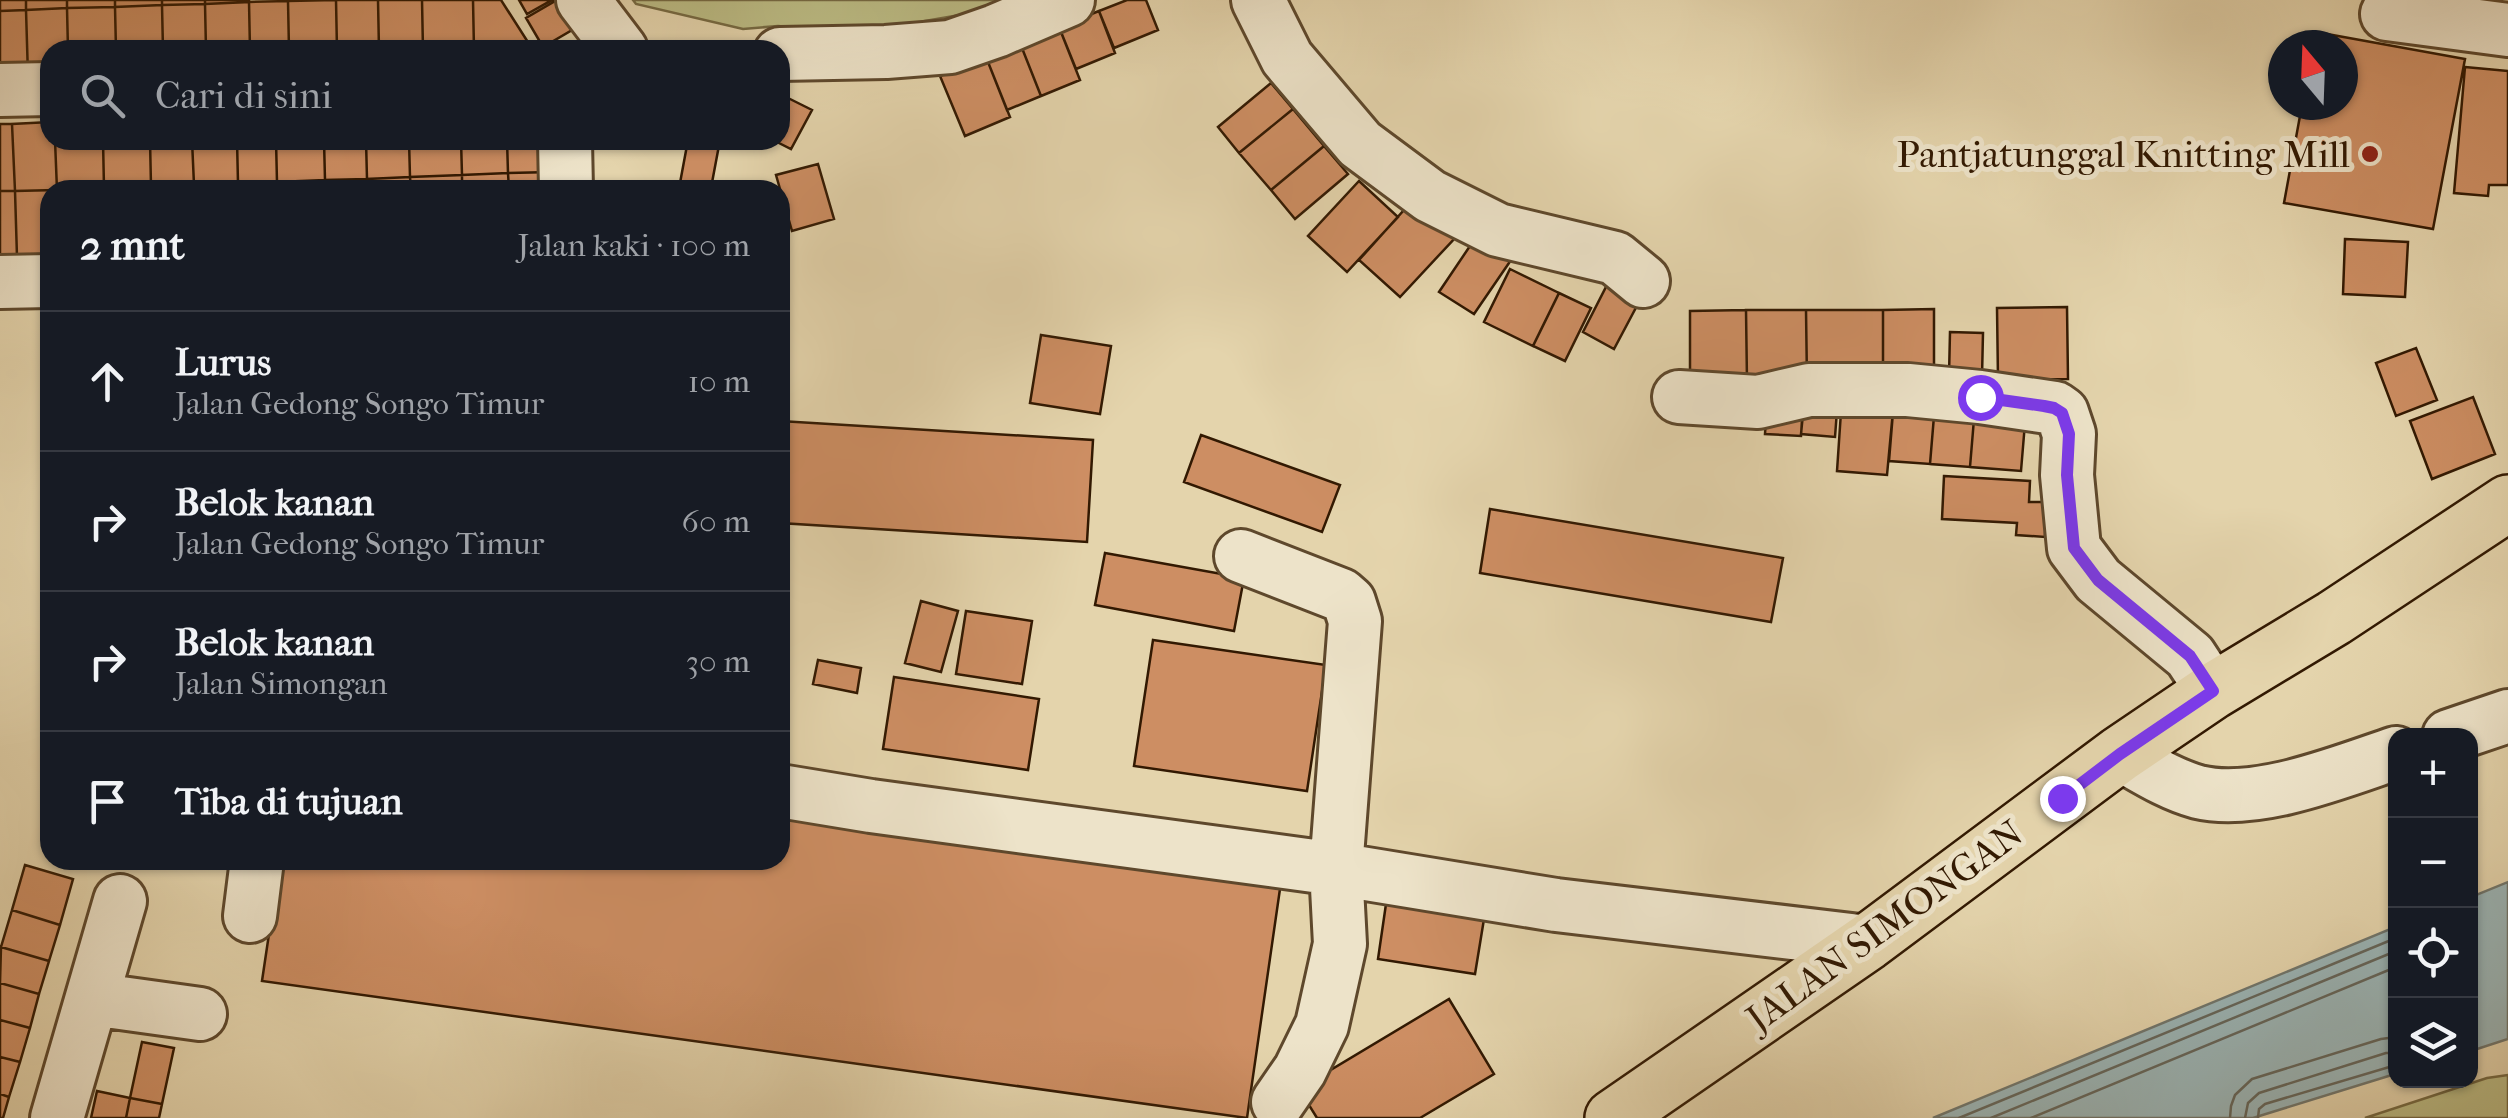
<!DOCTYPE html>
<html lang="id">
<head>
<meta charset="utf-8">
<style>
  :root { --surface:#171b24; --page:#242831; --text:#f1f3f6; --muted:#9ea1a6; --line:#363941 }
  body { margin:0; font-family:"IM FELL French Canon",serif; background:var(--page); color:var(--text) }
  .controls { position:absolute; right:30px; bottom:30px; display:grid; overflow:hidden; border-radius:20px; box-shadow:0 2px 8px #0004 }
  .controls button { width:90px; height:90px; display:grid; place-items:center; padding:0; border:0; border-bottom:2px solid var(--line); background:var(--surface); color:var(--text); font:50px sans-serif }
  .compass { position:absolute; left:2268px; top:30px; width:90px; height:90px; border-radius:50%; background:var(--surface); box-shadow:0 2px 8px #0004; rotate:341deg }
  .stop { position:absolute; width:30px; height:30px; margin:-22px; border:8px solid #7c3aed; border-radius:50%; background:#fff }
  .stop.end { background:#7c3aed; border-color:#fff; box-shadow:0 2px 10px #0008 }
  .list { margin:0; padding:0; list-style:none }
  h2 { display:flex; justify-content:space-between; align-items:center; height:130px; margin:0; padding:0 40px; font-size:42px }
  h2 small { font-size:32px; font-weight:400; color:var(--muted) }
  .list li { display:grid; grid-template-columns:65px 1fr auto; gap:30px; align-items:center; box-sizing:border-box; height:140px; padding:0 40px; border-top:2px solid var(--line) }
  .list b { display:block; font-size:38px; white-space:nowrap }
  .list p { margin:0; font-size:32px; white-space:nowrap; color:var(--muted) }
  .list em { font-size:32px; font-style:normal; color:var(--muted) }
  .icon { flex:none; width:55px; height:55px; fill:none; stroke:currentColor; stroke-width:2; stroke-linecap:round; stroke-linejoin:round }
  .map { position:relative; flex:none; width:2508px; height:1118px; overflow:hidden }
  .search { position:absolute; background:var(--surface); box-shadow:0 2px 8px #0004; left:40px; top:40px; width:750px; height:110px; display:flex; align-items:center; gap:25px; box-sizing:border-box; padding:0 35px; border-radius:30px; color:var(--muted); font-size:38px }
  .panel { position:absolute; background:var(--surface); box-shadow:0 2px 8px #0004; left:40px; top:180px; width:750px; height:690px; border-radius:30px }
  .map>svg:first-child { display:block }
  .green { fill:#bbbb84; stroke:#766a43; stroke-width:2.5 }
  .water { fill:#9bb5b6; stroke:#71776e; stroke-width:2.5 }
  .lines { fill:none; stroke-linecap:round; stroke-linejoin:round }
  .shore { stroke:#66675c; stroke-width:2.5 }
  .building { fill:#cd8e63; stroke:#321902; stroke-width:2.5 }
  .minor-casing { stroke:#5e482c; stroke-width:58 }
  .major-casing { stroke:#321902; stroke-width:60 }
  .minor { stroke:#ede3c9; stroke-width:52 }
  .major { stroke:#e4d4ac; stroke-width:55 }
  .route { stroke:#7c3aed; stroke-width:12 }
  .poi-dot { fill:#8f2418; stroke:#ede3c9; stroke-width:4 }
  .labels { text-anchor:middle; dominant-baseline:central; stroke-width:10; stroke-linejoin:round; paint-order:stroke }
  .poi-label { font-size:38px; fill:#321902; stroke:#ede3c9; text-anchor:end }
  .street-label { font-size:38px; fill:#321902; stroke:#ede3c9 }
</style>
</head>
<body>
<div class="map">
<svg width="2508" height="1118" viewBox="0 0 2508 1118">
  <rect width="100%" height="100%" fill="#e4d4ac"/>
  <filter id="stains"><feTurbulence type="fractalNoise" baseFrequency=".002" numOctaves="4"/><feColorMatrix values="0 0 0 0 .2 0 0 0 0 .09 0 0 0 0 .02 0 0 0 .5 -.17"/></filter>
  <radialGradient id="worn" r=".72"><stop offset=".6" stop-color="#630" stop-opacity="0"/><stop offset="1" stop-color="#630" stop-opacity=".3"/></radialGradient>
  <path class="green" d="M633 0H1018L1012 6 925 21 875 34 778 26 743 29 636 4Z
    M2508 1075V1118H2365L2487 1078Z"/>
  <path class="water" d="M2508 882V1039L2471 1051V897Z
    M2395 927V1074L2253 1118H1933Z"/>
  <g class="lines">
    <path class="shore" d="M1959 1118 2396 938
      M1991 1118 2396 951
      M2031 1118 2396 967
      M2230 1118 2231 1106 2235 1095 2252 1079 2381 1039 2396 1037
      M2245 1118 2248 1103 2259 1093 2386 1053H2396
      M2258 1118 2259 1109 2265 1104 2396 1065"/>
  </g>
  <path class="building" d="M0 0H26V10L0 11Z
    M26 0H67V8L26 10Z
    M67 0H115V7L67 8Z
    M115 0H162V5L115 7Z
    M162 0H205V4L162 5Z
    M205 0H249V2L205 4Z
    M336 0 337 50H289L288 1Z
    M336 0H378L379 50H337Z
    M378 0H422L423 50H379Z
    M422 0H473L474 50H423Z
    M473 0H501L533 50H474Z
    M519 0H552L527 14Z
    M557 0 584 23 543 47 526 18Z
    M1127 0H1146L1158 30 1114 48 1099 11Z
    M288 1 289 50H250L249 2Z
    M249 2 250 50H206L205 4Z
    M205 4 206 50H163L162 5Z
    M162 5 163 50H116L115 7Z
    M115 7 116 50H68L67 8Z
    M67 8 68 50H50V76H28L26 10Z
    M26 10 28 76 0 78V11Z
    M1099 11 1115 53 1076 69 1059 27Z
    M1059 27 1080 80 1041 96 1020 43Z
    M2316 32 2465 59 2433 229 2284 203 2302 105H2343V45H2313Z
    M1020 43 1041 96 1007 110 986 57Z
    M986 57 1010 117 965 136 940 76Z
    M2465 67 2508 71V185H2489L2488 196 2454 193Z
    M1271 83 1293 109 1239 153 1218 127Z
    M780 94 812 110 791 149 773 140H780Z
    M1293 109 1324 146 1271 190 1239 153Z
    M50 122V140H55L57 190 15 191 12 124Z
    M0 124H12L15 191H0Z
    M55 140H103L104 188 57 190Z
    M103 140H150L151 186 104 188Z
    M150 140H192L194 185 151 186Z
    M192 140H237L238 183 194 185Z
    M237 140H276L277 182 238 183Z
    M276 140H324L325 180 277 182Z
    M324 140H366L367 179 325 180Z
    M366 140H409L410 177 367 179Z
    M409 140H461L462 175 410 177Z
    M461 140H507L508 173 462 175Z
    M507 140H551L552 172 508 173Z
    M688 140H720L711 188 680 183Z
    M1324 146 1348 174 1295 219 1271 190Z
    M818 164 834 219 792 231 776 175Z
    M552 172V190H509L508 173Z
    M508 173 509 190H462V175Z
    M462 175V190H411L410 177Z
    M410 177 411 190H368L367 179Z
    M367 179 368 190H325V180Z
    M325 180V190H278L277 182Z
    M1359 181 1398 217 1347 272 1308 236Z
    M277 182 278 190H238V183Z
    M238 183V190H194V185Z
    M194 185V190H151V186Z
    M151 186V190H105L104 188Z
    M50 190V257H17L15 191 57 190Z
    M0 191H15L17 257 0 258Z
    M1413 200 1455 238 1400 297 1359 260Z
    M1476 237 1511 260 1474 314 1439 292Z
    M2345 239 2408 242 2405 297 2343 294Z
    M1510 269 1559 293 1533 346 1484 322Z
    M1608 283 1640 300 1614 349 1583 332Z
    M1559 293 1591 308 1565 361 1533 346Z
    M2067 307 2068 379 1998 380 1997 308Z
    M1934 309V381H1883V310Z
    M1746 310H1806L1807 382H1747Z
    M1746 310 1747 382 1690 383V311Z
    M1806 310H1883V381L1807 382Z
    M1950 332 1983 333 1982 377 1949 376Z
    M1041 335 1111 346 1100 414 1030 403Z
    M2416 348 2437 400 2396 416 2376 363Z
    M1805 394 1838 397 1835 437 1801 434Z
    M1842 397 1894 400 1887 475 1837 471Z
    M2473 397 2495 454 2432 479 2410 421Z
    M1894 400 1935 404 1930 464 1889 461Z
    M1767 402 1803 404 1801 436 1765 434Z
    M1935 404 1975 407 1970 467 1930 464Z
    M1975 407 2026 411 2021 471 1970 467Z
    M780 421 1093 440 1087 542 780 523Z
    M1201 435 1340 485 1322 532 1184 482Z
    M1944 476 2030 481 2029 502H2046L2045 537 2016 535 2017 523 1942 519Z
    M1490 509 1783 558 1771 622 1480 573Z
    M1105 553 1244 578 1234 631 1095 605Z
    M921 601 958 611 941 672 905 663Z
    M966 611 1032 621 1022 684 956 674Z
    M1153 640 1326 665 1307 791 1134 766Z
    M818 660 861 668 857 693 813 684Z
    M894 677 1039 699 1028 770 883 749Z
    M780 805 1282 875 1247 1118 262 981 280 860H780Z
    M25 865 73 879 60 925 12 910Z
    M1386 904 1484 919 1475 974 1378 959Z
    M12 910 60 925 49 961 1 947Z
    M1 947 49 961 39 994 0 983Z
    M0 983 39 994 30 1028 0 1020Z
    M1449 999 1494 1074 1420 1118H1317L1299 1089Z
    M0 1020 30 1028 20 1062 0 1057Z
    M142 1042 174 1048 162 1104 130 1098Z
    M0 1057 20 1062 9 1097 0 1094Z
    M97 1091 130 1098 126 1118H91Z
    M0 1094 9 1097 3 1118H0Z
    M130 1098 162 1104 159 1118H126Z"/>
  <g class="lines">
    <defs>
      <path id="minor" d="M583 0 621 50
        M1258 0 1287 58 1360 144 1430 196 1498 230 1615 258 1643 281
        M2387 14 2508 30
        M780 54 886 52 950 47 996 31 1068 0
        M0 90 50 89
        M565 140 566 190
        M0 282 50 281
        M1679 397 1758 402 1809 390H1908L1980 397 2055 408 2062 413 2069 434 2067 475 2074 548 2098 580 2190 656 2213 691
        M1241 556 1341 595 1349 602 1355 621 1336 869 1340 944 1322 1025 1300 1070 1278 1102
        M2449 736 2508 716
        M2120 754C2145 768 2169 784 2198 792 2256 806 2340 772 2396 753
        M780 791 871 806 1336 869 1556 905 1868 942
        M250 916 257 860
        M92 999 200 1014
        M57 1118 120 901"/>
      <path id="major" d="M1613 1118 1868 942 2120 754 2213 691 2334 618 2508 503"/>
    </defs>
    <use href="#minor" class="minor-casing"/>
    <use href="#major" class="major-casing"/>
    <use href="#minor" class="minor"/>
    <use href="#major" class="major"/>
  </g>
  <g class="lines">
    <path class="route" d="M1980 397 2044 406 2054 408 2062 413 2069 434 2067 475 2074 548 2098 580 2190 656 2213 691 2120 754 2062 798"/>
  </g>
  <circle class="poi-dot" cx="2370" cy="154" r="10"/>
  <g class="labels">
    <g class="poi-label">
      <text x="2350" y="154">Pantjatunggal Knitting Mill</text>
    </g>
    <g class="street-label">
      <text transform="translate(1885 926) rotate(-36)">JALAN SIMONGAN</text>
    </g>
  </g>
  <rect width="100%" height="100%" filter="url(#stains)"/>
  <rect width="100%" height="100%" fill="url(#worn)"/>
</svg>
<div class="controls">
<button>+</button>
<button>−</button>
<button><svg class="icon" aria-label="locate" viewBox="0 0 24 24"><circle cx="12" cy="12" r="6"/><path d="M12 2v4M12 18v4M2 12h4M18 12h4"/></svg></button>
<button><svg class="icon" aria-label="layers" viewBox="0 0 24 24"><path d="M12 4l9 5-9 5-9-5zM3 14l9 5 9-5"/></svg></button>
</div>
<svg class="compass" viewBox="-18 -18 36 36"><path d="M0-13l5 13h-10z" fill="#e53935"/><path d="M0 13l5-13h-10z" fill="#9ea1a6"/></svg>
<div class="stop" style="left:1980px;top:397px"></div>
<div class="stop end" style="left:2062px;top:798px"></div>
<div class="search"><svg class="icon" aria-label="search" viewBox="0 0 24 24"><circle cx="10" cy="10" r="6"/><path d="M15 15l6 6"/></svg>Cari di sini</div>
<section class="panel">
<h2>2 mnt<small>Jalan kaki · 100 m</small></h2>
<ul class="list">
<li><svg class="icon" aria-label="ahead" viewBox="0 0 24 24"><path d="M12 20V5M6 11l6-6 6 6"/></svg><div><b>Lurus</b><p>Jalan Gedong Songo Timur</p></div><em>10 m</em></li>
<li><svg class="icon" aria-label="right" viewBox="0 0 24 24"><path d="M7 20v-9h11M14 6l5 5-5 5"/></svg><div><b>Belok kanan</b><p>Jalan Gedong Songo Timur</p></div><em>60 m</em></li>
<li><svg class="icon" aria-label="right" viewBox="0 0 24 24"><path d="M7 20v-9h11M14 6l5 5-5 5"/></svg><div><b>Belok kanan</b><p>Jalan Simongan</p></div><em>30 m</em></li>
<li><svg class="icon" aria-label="arrive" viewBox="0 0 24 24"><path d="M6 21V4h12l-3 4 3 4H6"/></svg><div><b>Tiba di tujuan</b></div></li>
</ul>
</section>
</div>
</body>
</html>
